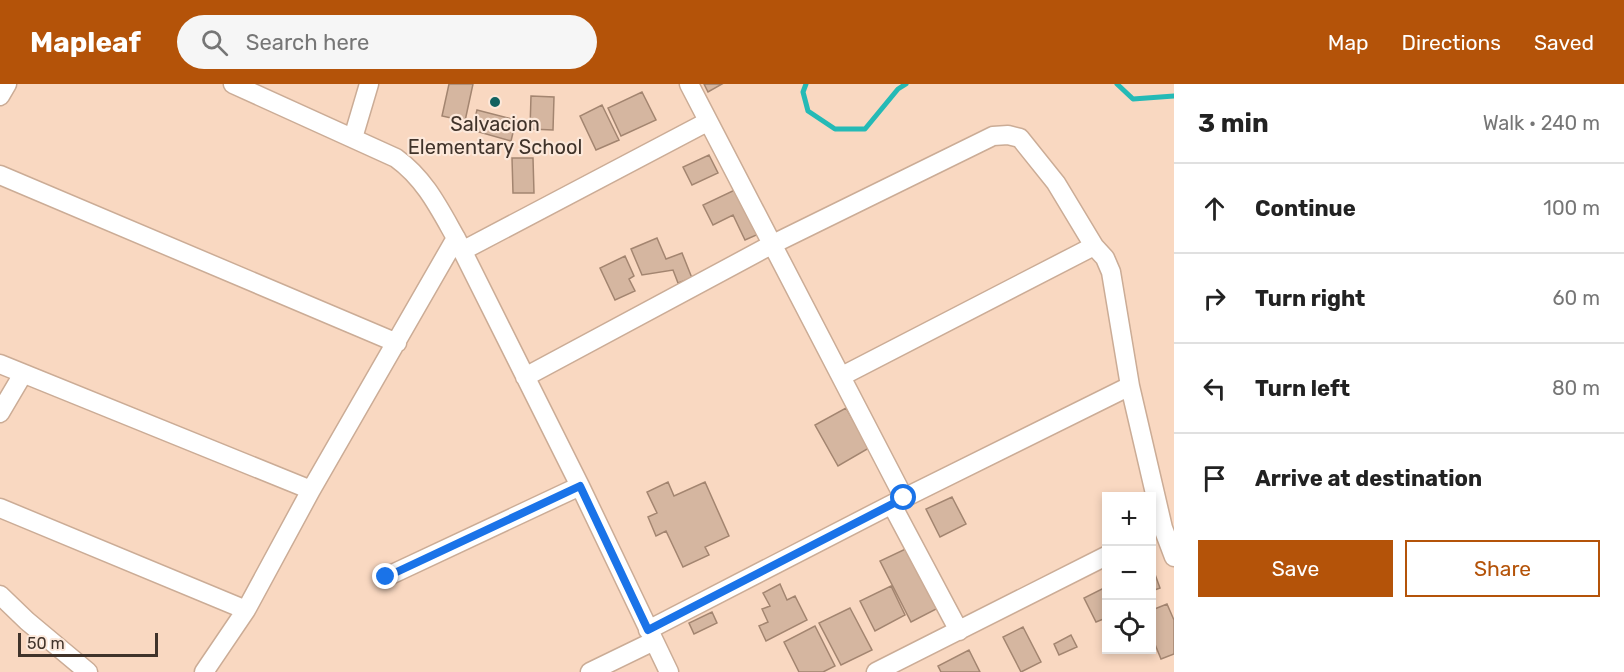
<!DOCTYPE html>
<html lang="en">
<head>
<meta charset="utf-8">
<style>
  :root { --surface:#fff; --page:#f6f6f6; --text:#222; --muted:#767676; --line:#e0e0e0; --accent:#b45309 }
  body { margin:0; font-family:Rubik,sans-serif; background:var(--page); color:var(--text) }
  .controls { position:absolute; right:18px; bottom:18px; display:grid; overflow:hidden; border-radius:0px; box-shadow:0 3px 9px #0003 }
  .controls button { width:54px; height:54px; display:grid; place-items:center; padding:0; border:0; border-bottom:2px solid var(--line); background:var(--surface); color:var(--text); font:30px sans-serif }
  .scale { position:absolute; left:18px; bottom:15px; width:140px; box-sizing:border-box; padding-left:6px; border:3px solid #40332a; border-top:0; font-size:16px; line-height:21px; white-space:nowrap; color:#40332a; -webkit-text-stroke:4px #fce8da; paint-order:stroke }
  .stop { position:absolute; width:18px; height:18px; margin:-14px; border:4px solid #1a73e8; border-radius:50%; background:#fff }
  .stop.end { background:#1a73e8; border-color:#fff; box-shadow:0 2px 6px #0008 }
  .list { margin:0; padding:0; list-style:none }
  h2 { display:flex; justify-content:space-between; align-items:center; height:78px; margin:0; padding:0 24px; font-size:26px }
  h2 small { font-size:20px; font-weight:400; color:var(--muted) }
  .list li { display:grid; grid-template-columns:39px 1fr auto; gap:18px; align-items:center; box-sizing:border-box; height:90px; padding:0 24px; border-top:2px solid var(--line) }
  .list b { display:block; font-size:22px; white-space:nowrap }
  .list em { font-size:20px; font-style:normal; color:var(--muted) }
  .actions { display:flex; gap:12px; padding:18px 24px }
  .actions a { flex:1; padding:14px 0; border:2px solid var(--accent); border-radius:0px; text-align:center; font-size:21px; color:var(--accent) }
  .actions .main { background:var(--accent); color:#fff }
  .icon { flex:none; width:33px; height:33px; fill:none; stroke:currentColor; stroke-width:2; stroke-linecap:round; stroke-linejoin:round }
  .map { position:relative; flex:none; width:1174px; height:588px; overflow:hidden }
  header { display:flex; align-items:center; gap:36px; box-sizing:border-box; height:84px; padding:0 30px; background:var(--accent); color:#fff }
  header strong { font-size:28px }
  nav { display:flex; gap:33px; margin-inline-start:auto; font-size:21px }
  .search { width:420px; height:54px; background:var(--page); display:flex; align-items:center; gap:15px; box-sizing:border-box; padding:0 21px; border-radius:33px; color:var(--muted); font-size:22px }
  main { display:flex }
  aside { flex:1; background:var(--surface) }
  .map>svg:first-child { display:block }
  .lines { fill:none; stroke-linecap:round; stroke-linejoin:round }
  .stream { stroke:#25bab6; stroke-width:5 }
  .building { fill:#d5b6a0; stroke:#a38570; stroke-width:1.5 }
  .minor-casing { stroke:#cbac96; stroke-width:21 }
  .minor { stroke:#fff; stroke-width:18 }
  .route { stroke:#1a73e8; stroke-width:8 }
  .poi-dot { fill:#126260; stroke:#fce8da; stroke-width:2 }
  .labels { text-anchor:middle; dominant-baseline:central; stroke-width:4.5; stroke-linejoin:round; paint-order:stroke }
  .poi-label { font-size:20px; fill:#40332a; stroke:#fce8da }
</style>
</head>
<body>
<header>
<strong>Mapleaf</strong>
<div class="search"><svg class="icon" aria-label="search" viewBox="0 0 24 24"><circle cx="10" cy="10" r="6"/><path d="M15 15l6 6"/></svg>Search here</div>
<nav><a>Map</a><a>Directions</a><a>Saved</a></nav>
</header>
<main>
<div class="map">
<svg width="1174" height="588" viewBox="0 0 1174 588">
  <rect width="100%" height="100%" fill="#f9d8c1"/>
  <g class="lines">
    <path class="stream" d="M806 0 803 8 808 27 835 45H865L898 5 906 0
      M1117 0 1133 15 1174 12"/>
  </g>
  <path class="building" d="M449 0H473L465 37 442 32Z
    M704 0H722L708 8Z
    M642 8 656 36 621 52 608 24Z
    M531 12 554 13 553 46 530 45Z
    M602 21 619 56 596 66 580 32Z
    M477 26 516 36 511 57 472 46Z
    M709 71 718 89 692 101 683 83Z
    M512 74H533L534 109H513Z
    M739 104 761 149 745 156 733 131 713 141 703 121Z
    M657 154 666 175 682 169 692 194 678 199 673 186 642 191 631 165Z
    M625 172 634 192 629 195 635 207 615 216 600 184Z
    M846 324 869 364 838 382 815 341Z
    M668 398 674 412 705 398 729 452 705 463 709 471 683 483 666 447 656 452 648 433 657 429 647 408Z
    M952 413 966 440 940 453 926 425Z
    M914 461 944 521 911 538 880 477Z
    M1152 482 1160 504 1152 507Z
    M780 500 787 516 795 512 807 536 766 557 759 542 768 538 762 525 770 522 763 509Z
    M891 502 905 531 875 547 860 517Z
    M1106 503V534L1096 538 1084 514Z
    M1167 520 1174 536V570L1161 575 1152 553V526Z
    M850 524 872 566 841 581 819 539Z
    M712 528 717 539 694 550 689 539Z
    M815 542 835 582 823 588H799L784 558Z
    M1023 543 1041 578 1021 588 1003 553Z
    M1071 551 1077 563 1059 571 1054 560Z
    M969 566 980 588H941L938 582Z"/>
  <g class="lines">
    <defs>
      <path id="minor" d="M689 0 904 414
        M0 12 7 0
        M353 54 369 0
        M0 91 397 259
        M456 154 580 402 669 588
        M462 167 707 38
        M0 280 311 406
        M842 292 1094 162
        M525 293 771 161 993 52 1008 51 1020 54 1056 99 1094 162 1105 174 1111 188 1130 302 1163 444 1174 473
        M0 329 23 290
        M892 421 959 547
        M0 424 246 526
        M386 493 580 402
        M0 511 27 537 88 588
        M648 546 904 414 1130 302
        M204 588 246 526 311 406 456 154C439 124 425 95 396 74L233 0
        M590 588 654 557
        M876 588 1106 472"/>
    </defs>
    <use href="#minor" class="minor-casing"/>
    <use href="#minor" class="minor"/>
  </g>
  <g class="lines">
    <path class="route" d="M386 493 580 402 648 546 904 414"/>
  </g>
  <circle class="poi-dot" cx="495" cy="18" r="6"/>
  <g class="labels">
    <g class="poi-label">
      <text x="495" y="40">Salvacion<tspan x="495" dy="23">Elementary School</tspan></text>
    </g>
  </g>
</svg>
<div class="controls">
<button>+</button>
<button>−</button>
<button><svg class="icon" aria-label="locate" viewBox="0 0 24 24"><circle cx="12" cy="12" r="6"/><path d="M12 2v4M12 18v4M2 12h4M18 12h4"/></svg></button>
</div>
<div class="scale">50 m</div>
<div class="stop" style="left:904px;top:414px"></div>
<div class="stop end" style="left:386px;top:493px"></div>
</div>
<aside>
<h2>3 min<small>Walk · 240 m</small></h2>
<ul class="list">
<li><svg class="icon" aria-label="ahead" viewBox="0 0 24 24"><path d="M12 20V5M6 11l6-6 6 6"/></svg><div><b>Continue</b></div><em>100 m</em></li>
<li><svg class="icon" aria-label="right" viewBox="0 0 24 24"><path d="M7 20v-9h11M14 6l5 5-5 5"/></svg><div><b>Turn right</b></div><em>60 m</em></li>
<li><svg class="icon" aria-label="left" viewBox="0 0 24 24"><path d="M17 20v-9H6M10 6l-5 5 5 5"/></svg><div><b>Turn left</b></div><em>80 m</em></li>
<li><svg class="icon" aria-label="arrive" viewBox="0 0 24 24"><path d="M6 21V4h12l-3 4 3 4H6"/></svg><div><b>Arrive at destination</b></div></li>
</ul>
<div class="actions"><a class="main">Save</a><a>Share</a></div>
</aside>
</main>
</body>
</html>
